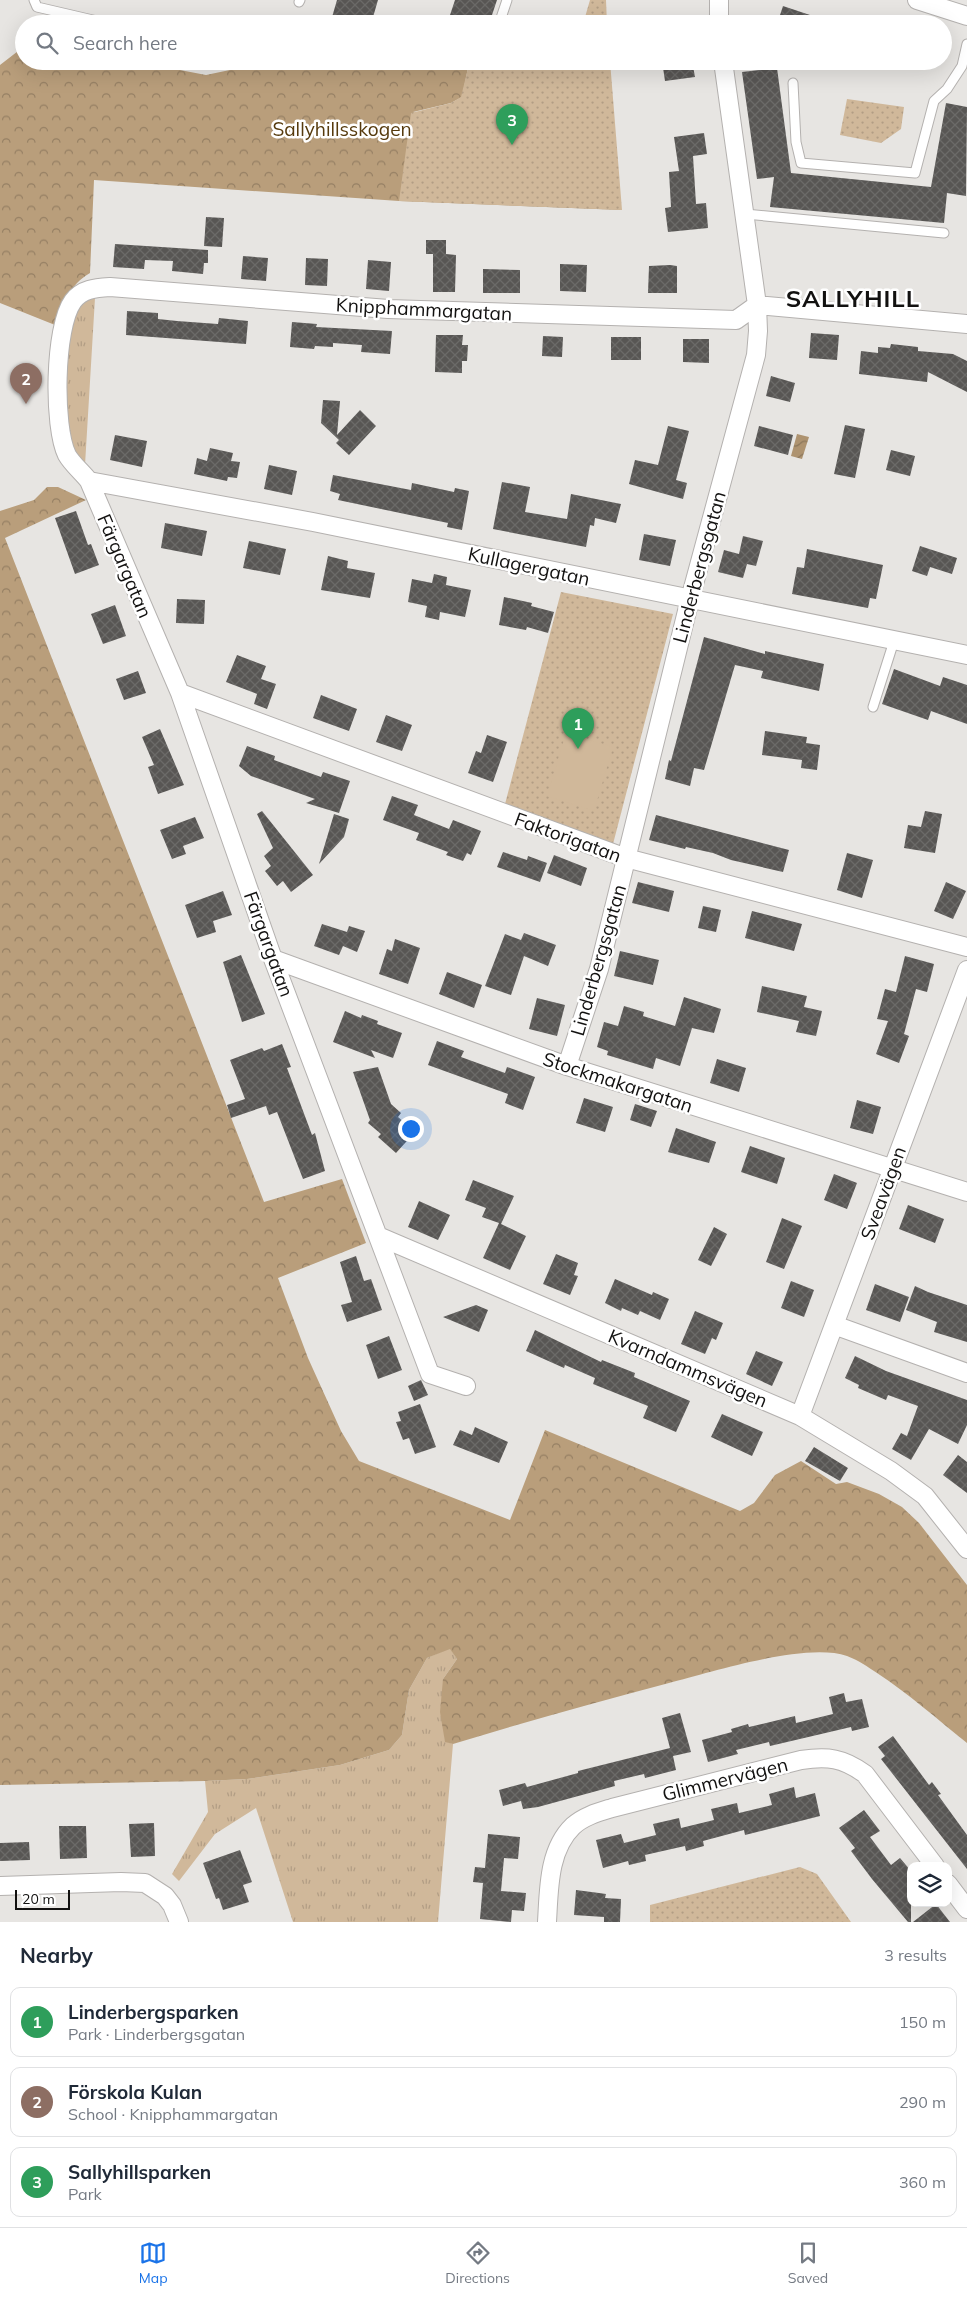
<!DOCTYPE html>
<html lang="en">
<head>
<meta charset="utf-8">
<style>
  :root { --surface:#fff; --page:#f6f6f7; --text:#1f2937; --muted:#747a83; --line:#e0e1e3; --accent:#1a73e8 }
  body { margin:0; font-family:Mulish,sans-serif; background:var(--page); color:var(--text) }
  .controls { position:absolute; right:15px; bottom:15px; display:grid; overflow:hidden; border-radius:10px; box-shadow:0 5px 20px #0002 }
  .controls button { width:45px; height:45px; display:grid; place-items:center; padding:0; border:0; border-bottom:1px solid var(--line); background:var(--surface); color:var(--text); font:25px sans-serif }
  .scale { position:absolute; left:15px; bottom:12px; width:55px; box-sizing:border-box; padding-left:5px; border:2px solid #121110; border-top:0; font-size:14px; line-height:18px; white-space:nowrap; color:#121110; -webkit-text-stroke:4px #fff; paint-order:stroke }
  .you { position:absolute; left:410px; top:1128px; width:18px; height:18px; margin:-12px; border:4px solid #fff; border-radius:50%; background:#1a73e8; box-shadow:0 0 0 8px #1a73e833 }
  .badge { display:grid; place-items:center; width:32px; height:32px; border-radius:50%; background:var(--accent); color:#fff; font-size:16px; font-weight:700 }
  .pin { position:absolute; translate:-50% -41px; filter:drop-shadow(0 1px 2px #0008) }
  .pin::after { content:''; position:absolute; top:26px; width:18px; height:15px; background:inherit; clip-path:polygon(0 0,100% 0,50% 100%) }
  .list { margin:0; padding:0; list-style:none }
  h2 { display:flex; justify-content:space-between; align-items:center; height:65px; margin:0; padding:0 20px; font-size:21px }
  h2 small { font-size:16px; font-weight:400; color:var(--muted) }
  .list li { display:grid; grid-template-columns:32px 1fr auto; gap:15px; align-items:center; box-sizing:border-box; height:70px; margin:0 10px 10px; padding:0 10px; border:1px solid var(--line); border-radius:10px }
  .list b { display:block; font-size:19px; white-space:nowrap }
  .list p { margin:0; font-size:16px; white-space:nowrap; color:var(--muted) }
  .list em { font-size:16px; font-style:normal; color:var(--muted) }
  .icon { flex:none; width:28px; height:28px; fill:none; stroke:currentColor; stroke-width:2; stroke-linecap:round; stroke-linejoin:round }
  .map { position:relative; flex:none; width:967px; height:1922px; overflow:hidden }
  .search { position:absolute; background:var(--surface); box-shadow:0 5px 20px #0002; left:15px; right:15px; top:15px; height:55px; display:flex; align-items:center; gap:12px; box-sizing:border-box; padding:0 18px; border-radius:28px; color:var(--muted); font-size:19px }
  .sheet { height:305px; background:var(--surface) }
  nav { display:flex; justify-content:space-around; align-items:center; box-sizing:border-box; height:70px; border-top:1px solid var(--line); background:var(--surface); font-size:14px; color:var(--muted) }
  nav a { display:grid; justify-items:center; gap:2px }
  nav .on { color:var(--accent) }
  .map>svg:first-child { display:block }
  .grass { fill:url(#grass-tufts) }
  .forest { fill:url(#forest-crowns) }
  .park { fill:url(#park-dots) }
  .pitch { fill:#d0b89a }
  .water { fill:url(#water-waves) }
  .building { fill:url(#building-cross-hatch) }
  .lines { fill:none; stroke-linecap:round; stroke-linejoin:round }
  .lane-casing { stroke:#b4b1af; stroke-width:11 }
  .street-casing { stroke:#b4b1af; stroke-width:20 }
  .lane { stroke:#fff; stroke-width:9 }
  .street { stroke:#fff; stroke-width:18 }
  .labels { text-anchor:middle; dominant-baseline:central; stroke-width:5; stroke-linejoin:round; paint-order:stroke }
  .park-label { font-size:19px; fill:#563a0d; stroke:#fff }
  .street-label { font-size:19px; fill:#121110; stroke:#fff }
  .district-label { font-size:24px; font-weight:bold; letter-spacing:1px; fill:#121110; stroke:#fff }
</style>
</head>
<body>
<div class="map">
<svg width="967" height="1922" viewBox="0 0 967 1922">
  <defs>
    <pattern id="grass-tufts" width="24" height="20" patternUnits="userSpaceOnUse" patternTransform="scale(1.25)"><rect width="24" height="20" fill="#d0b89a"/><path d="M3 7l-1-3M5 7V3M7 7l1-3M15 17l-1-3M17 17v-4M19 17l1-3" fill="none" stroke="#b29d84"/></pattern>
    <pattern id="forest-crowns" width="20" height="18" patternUnits="userSpaceOnUse" patternTransform="scale(1.25)"><rect width="20" height="18" fill="#b99e7b"/><path d="M2 6a3 3 0 1 1 6 0M12 15a3 3 0 1 1 6 0" fill="none" stroke="#957f63"/></pattern>
    <pattern id="park-dots" width="8" height="8" patternUnits="userSpaceOnUse" patternTransform="scale(1.25)"><rect width="8" height="8" fill="#d0b89a"/><path d="M2 2h.1M6 6h.1" fill="none" stroke="#b29d84" stroke-width="1.8" stroke-linecap="round"/></pattern>
    <pattern id="water-waves" width="16" height="10" patternUnits="userSpaceOnUse" patternTransform="scale(1.25)"><rect width="16" height="10" fill="#ae9370"/><path d="M0 5q4-4 8 0t8 0" fill="none" stroke="#8c775b"/></pattern>
    <pattern id="building-cross-hatch" width="8" height="8" patternUnits="userSpaceOnUse" patternTransform="scale(1.25)"><rect width="8" height="8" fill="#585654"/><path d="M0 0l8 8M0 8l8-8" fill="none" stroke="#6b6a68"/></pattern>
  </defs>
  <rect width="100%" height="100%" fill="#e7e5e2"/>
  <path class="grass" d="M95 298 85 465C82 463 76 459 74 455 59 425 61 335 79 307 83 301 89 299 95 298Z
    M450 1648 457 1659 443 1679 445 1741 453 1744 438 1922H293L256 1808 215 1834 179 1881 172 1874 208 1812 205 1781 247 1779 340 1765 389 1750 402 1735 409 1690 427 1658Z"/>
  <path class="forest" d="M22 48H24V61H133L206 75 272 61H444L468 68 462 97 451 103 413 112 622 210 399 201 94 180 90 273C70 285 62 303 55 325L0 303V65Z
    M47 487H58L86 500 5 538 264 1202 342 1179 366 1243 278 1278 308 1358 341 1431 359 1461 510 1520 545 1430 740 1511 754 1503 775 1475 801 1461 836 1484 847 1482 879 1494 902 1507 919 1523 967 1585V1743C937 1719 909 1694 877 1673 868 1667 858 1660 847 1656 805 1642 713 1672 669 1683 597 1702 525 1722 453 1744L445 1742 440 1712 443 1679 457 1659 450 1649 427 1658 409 1690 402 1735 389 1750 340 1765 247 1779 205 1781 0 1785V511L34 500Z"/>
  <path class="park" d="M590 0H606L607 24H583Z
    M514 61H610L622 210 399 201 411 113 451 103 461 97 468 68Z
    M847 99 904 107 901 129 881 143 840 135Z
    M561 592 673 614 613 844 505 804Z
    M800 1867 817 1874 851 1922H650V1905Z"/>
  <path class="pitch" d="M566 733 613 747 594 811 547 796Z"/>
  <path class="water" d="M797 434 809 437 802 459 791 456Z"/>
  <path class="building" d="M337 0H378L371 24H330Z
    M455 0H497L489 24H447Z
    M783 6 828 21 827 24H777Z
    M662 61H692L695 77 665 81Z
    M777 68 791 173 931 187 946 103 967 107 966 196 947 193 944 223 770 207 774 177 757 179 742 72Z
    M704 133 707 154 693 156 696 204 706 203 708 228 668 232 665 208 671 207 669 172 679 171 674 137Z
    M206 217 224 218 222 247 204 246Z
    M426 240H446V254L456 255 455 292H433V254H426Z
    M115 244 208 250V263H204L203 274 172 271 173 261 145 260 144 269 113 267Z
    M243 256 268 258 266 281 241 279Z
    M306 258 328 259 327 286 305 285Z
    M368 260 391 262 389 291 366 289Z
    M560 264 587 265 586 292 560 291Z
    M670 265 677 266V293H648L649 266Z
    M483 269 520 270V293H483Z
    M127 311 158 313V319L177 321 218 324 219 318 248 321 246 344 126 335Z
    M292 322 317 324 316 327 392 331 390 354 361 352 362 345 333 343V347L315 346 314 349 290 347Z
    M811 333 839 335 837 360 809 358Z
    M436 335H463L462 345H468L467 361H462V373L435 372Z
    M543 336 563 337 562 357 542 356Z
    M611 337H641V360H611Z
    M683 339H709V363L683 362Z
    M891 344 918 347V351L953 354 967 361V392L928 372 927 382 859 374 861 351 878 353V347L890 348Z
    M771 376 795 383 790 402 766 396Z
    M323 400 340 401 337 435 360 410 376 426 349 455 336 443 339 440 321 423Z
    M845 425 865 429 855 478 834 474Z
    M668 426 689 431 676 480 687 483 683 499 629 484 635 460 658 465Z
    M759 426 793 435 788 455 754 446Z
    M115 435 147 441 142 467 110 460Z
    M210 448 233 453 231 461 240 462 237 478 228 477 227 481 194 474 197 458 207 461Z
    M891 450 915 456 910 476 886 470Z
    M269 465 297 471 292 495 264 489Z
    M333 475 411 490 412 483 454 492 455 488 469 491 462 530 447 527 448 523 338 500 340 494 330 491Z
    M502 482 530 487 525 512 567 519 571 494 621 504 616 523 595 518 594 526 590 525 586 547 493 529Z
    M76 511 88 545 91 544 99 565 75 574 55 518Z
    M165 523 207 531 202 556 161 548Z
    M644 534 676 540 670 566 639 560Z
    M743 536 763 541 756 566 747 564 743 578 718 572 724 550 739 554Z
    M249 541 286 549 280 575 243 568Z
    M920 546 957 558 952 574 930 567 927 576 912 571Z
    M807 549 883 565 876 599 870 598 868 608 792 594 797 567 804 568Z
    M328 556 348 561 347 568 375 573 370 598 321 590Z
    M434 574 447 577 446 585 471 590 465 617 440 612 439 620 425 617 427 606 408 602 412 579 432 583Z
    M504 597 532 603 531 606 554 612 548 633 527 627 526 630 499 625Z
    M177 599 205 600 204 624 176 623Z
    M115 605 126 636 103 644 91 614Z
    M704 637 765 654V651L824 664 819 691 761 678 763 671 735 665 704 770 694 768 690 786 665 779 669 760 671 761Z
    M237 655 266 666 261 679 276 684 267 709 254 704 257 694 226 682Z
    M894 669 940 686 943 677 967 685V724L931 711 928 720 882 704Z
    M138 671 146 693 124 700 116 679Z
    M321 695 357 709 349 731 313 718Z
    M386 715 412 725 402 751 376 742Z
    M160 729 184 785 158 794 148 767 154 765 142 737Z
    M765 731 807 737 806 743 820 745 817 770 801 768 802 760 762 755Z
    M487 735 507 742 493 782 468 773 476 751 481 753Z
    M247 746 275 756 274 760 321 777 323 772 350 781 339 813 306 803 315 799 251 776 239 766Z
    M392 796 418 805 414 815 449 829 453 820 481 831 471 855 467 853 463 861 446 855 448 852 416 840 419 833 383 820Z
    M262 811 313 875 291 892 283 881 277 886 265 871 271 866 264 856 273 848 257 814Z
    M925 811 942 814 935 853 904 848 908 825 921 827Z
    M334 814 349 819 344 837 319 864Z
    M656 815 789 850 783 872 731 860 713 853 686 847 685 849 649 840Z
    M195 817 204 838 183 846 186 854 172 859 160 830Z
    M503 852 527 860 528 856 547 863 540 882 497 867Z
    M847 853 873 860 862 898 837 890Z
    M554 855 587 868 581 886 547 873Z
    M638 882 674 891 669 912 632 903Z
    M946 882 966 891 953 919 934 911Z
    M223 891 232 915 213 921 216 932 197 938 185 905Z
    M703 906 721 910 716 932 698 928Z
    M752 911 802 924 794 951 745 938Z
    M322 924 347 932 349 926 365 931 357 952 343 946 339 955 314 946Z
    M524 933 556 945 548 966 524 956 511 995 485 986 505 934 521 940Z
    M395 939 420 948 408 984 379 974 387 949 392 951Z
    M620 951 659 960 653 985 614 976Z
    M241 955 265 1014 242 1022 223 962Z
    M905 956 934 964 927 992 916 989 904 1034 909 1036 899 1063 876 1054 888 1021 877 1019 885 989 896 992Z
    M447 972 482 985 474 1008 439 994Z
    M762 986 807 996 804 1007 822 1011 816 1036 796 1032 799 1021 757 1012Z
    M684 997 721 1009 714 1033 692 1028 680 1066 656 1058 653 1069 607 1055 608 1051 597 1047 604 1022 618 1026 624 1006 644 1012 643 1016 675 1026Z
    M537 998 565 1005 557 1036 529 1029Z
    M345 1011 361 1018 362 1015 378 1021 377 1024 402 1033 393 1058 371 1050 375 1058 333 1042Z
    M437 1041 464 1051 461 1057 505 1073 507 1067 535 1077 523 1110 505 1103 508 1094 428 1065Z
    M282 1044 291 1067 287 1068 312 1135 315 1133 325 1171 303 1179 277 1112 269 1115 266 1106 231 1118 227 1105 245 1099 230 1060 262 1048 264 1051Z
    M717 1059 746 1068 739 1092 710 1083Z
    M378 1067 391 1104 401 1113 398 1117 415 1132 396 1153 378 1137 381 1134 368 1123 370 1120 353 1072Z
    M584 1098 613 1107 605 1132 576 1123Z
    M857 1100 881 1107 873 1134 850 1128Z
    M635 1104 657 1111 651 1127 630 1120Z
    M676 1128 716 1142 709 1163 668 1152Z
    M750 1146 785 1158 777 1184 741 1172Z
    M834 1174 857 1183 847 1209 824 1200Z
    M473 1180 514 1196 501 1224 526 1236 510 1270 483 1258 499 1223 482 1217 486 1208 465 1200Z
    M419 1201 450 1215 438 1240 408 1227Z
    M908 1205 944 1219 935 1243 899 1229Z
    M782 1218 802 1226 784 1269 766 1262Z
    M714 1227 727 1234 711 1266 698 1260Z
    M556 1254 578 1263 574 1275 578 1276 570 1295 543 1284Z
    M356 1256 364 1281 371 1279 382 1310 347 1322 341 1305 352 1302 340 1262Z
    M615 1279 652 1295 653 1292 669 1299 660 1320 640 1311 638 1315 622 1308 621 1311 605 1303Z
    M791 1281 814 1290 804 1317 781 1308Z
    M875 1284 909 1297 900 1322 866 1310Z
    M915 1286 928 1292 967 1305V1342L934 1332 937 1322 906 1310Z
    M476 1305 488 1310 479 1332 443 1317Z
    M695 1311 723 1323 716 1340 712 1338 705 1354 681 1344Z
    M535 1330 601 1362 602 1360 635 1373 634 1377 690 1401 676 1432 643 1418 648 1406 593 1384 595 1378 565 1365 564 1368 526 1351Z
    M389 1336 402 1370 378 1379 366 1345Z
    M756 1351 783 1362 772 1386 746 1374Z
    M855 1356 886 1371 967 1400V1425L958 1444 929 1429 911 1460 892 1449 901 1433 907 1436 918 1406 888 1395 886 1400 858 1388 859 1385 845 1378Z
    M421 1380 428 1395 414 1401 408 1386Z
    M420 1404 436 1447 415 1454 409 1438 403 1440 396 1422 401 1421 398 1412Z
    M722 1414 763 1432 752 1456 711 1437Z
    M475 1427 508 1442 499 1463 453 1445 460 1430 472 1435Z
    M814 1447 848 1468 840 1481 805 1461Z
    M958 1455 967 1462V1493L943 1475Z
    M844 1693 846 1702 862 1699 869 1727 852 1731 851 1727 770 1746 769 1742 736 1750 738 1754 708 1762 702 1740 732 1732 731 1729 748 1724 749 1727 795 1716 796 1723 833 1714 829 1697Z
    M680 1713 691 1752 673 1756 676 1770 645 1778 644 1774 614 1781 615 1786 538 1807 523 1809 521 1801 503 1806 499 1790 525 1783 527 1787 578 1773V1771L670 1748 662 1718Z
    M893 1736 929 1785 932 1782 941 1794 938 1795 967 1835V1869L881 1759 885 1756 878 1747Z
    M794 1787 796 1798 815 1793 820 1816 745 1835 744 1830 703 1841 704 1846 686 1851 685 1846 645 1855 646 1861 629 1865 628 1861 603 1868 596 1840 621 1834 624 1843 656 1835 653 1824 679 1818 681 1828 714 1820 711 1809 737 1803 739 1813 772 1805 769 1794Z
    M864 1810 880 1831 870 1837 891 1865 900 1858 911 1871V1922H908L872 1879 851 1851 855 1848 839 1828Z
    M154 1823 155 1856 131 1857 129 1824Z
    M59 1826H86L87 1858 60 1859Z
    M488 1834 520 1837 518 1859 504 1858 501 1891 526 1893 524 1911 512 1910 511 1922 480 1919 483 1883 473 1882 475 1867 485 1868Z
    M29 1842 30 1860 0 1861V1843Z
    M240 1850 252 1882 243 1885 249 1902 223 1910 219 1898 216 1899 203 1863Z
    M576 1890 599 1893 606 1894 605 1898 621 1899 620 1922H604V1917L574 1915Z
    M936 1904 950 1922H913Z"/>
  <g class="lines">
    <defs>
      <path id="lane" d="M34 0 37 7 110 24
        M299 2 300 0
        M499 24 507 0
        M793 83 796 142 801 163 915 173 934 101 947 89 962 66 967 44
        M745 214 944 233
        M873 707 894 641"/>
      <path id="street" d="M917 0 967 16
        M719 24V0
        M89 481 313 522 967 655
        M180 693 626 858 967 947
        M273 959 567 1066 967 1192
        M567 1066 599 969 690 599 756 355 758 331 757 305 723 61
        M378 1236 800 1416 891 1471 925 1496 967 1549
        M834 1325 967 1373
        M466 1386 430 1374 273 959 180 693 89 481C83 473 72 464 67 455 53 427 54 327 73 301 82 289 95 288 110 287L388 309 736 320 757 305 967 324
        M800 1416 967 970
        M948 1884 967 1909
        M0 1886 121 1882 145 1883 165 1896 172 1905 179 1922
        M547 1922C549 1890 548 1850 573 1826 584 1816 599 1812 612 1808L801 1760C828 1756 843 1758 865 1774L935 1866"/>
    </defs>
    <use href="#lane" class="lane-casing"/>
    <use href="#street" class="street-casing"/>
    <use href="#lane" class="lane"/>
    <use href="#street" class="street"/>
  </g>
  <g class="labels">
    <g class="park-label">
      <text x="342" y="129">Sallyhillsskogen</text>
    </g>
    <g class="street-label">
      <text transform="translate(424 309) rotate(3)">Knipphammargatan</text>
      <text transform="translate(125 566) rotate(67)">Färgargatan</text>
      <text transform="translate(529 566) rotate(12)">Kullagergatan</text>
      <text transform="translate(699 567) rotate(-75)">Linderbergsgatan</text>
      <text transform="translate(568 837) rotate(20)">Faktorigatan</text>
      <text transform="translate(269 944) rotate(70)">Färgargatan</text>
      <text transform="translate(598 960) rotate(-74)">Linderbergsgatan</text>
      <text transform="translate(618 1082) rotate(18)">Stockmakargatan</text>
      <text transform="translate(883 1193) rotate(-70)">Sveavägen</text>
      <text transform="translate(688 1368) rotate(23)">Kvarndammsvägen</text>
      <text transform="translate(725 1779) rotate(-14)">Glimmervägen</text>
    </g>
    <g class="district-label">
      <text x="853" y="298">SALLYHILL</text>
    </g>
  </g>
</svg>
<div class="controls">
<button><svg class="icon" aria-label="layers" viewBox="0 0 24 24"><path d="M12 4l9 5-9 5-9-5zM3 14l9 5 9-5"/></svg></button>
</div>
<div class="scale">20 m</div>
<div class="you"></div>
<div class="pin badge" style="left:578px;top:749px;background:#2e9e5b">1</div>
<div class="pin badge" style="left:26px;top:404px;background:#8d6e63">2</div>
<div class="pin badge" style="left:512px;top:145px;background:#2e9e5b">3</div>
<div class="search"><svg class="icon" aria-label="search" viewBox="0 0 24 24"><circle cx="10" cy="10" r="6"/><path d="M15 15l6 6"/></svg>Search here</div>
</div>
<section class="sheet">
<h2>Nearby<small>3 results</small></h2>
<ul class="list">
<li><span class="badge" style="background:#2e9e5b">1</span><div><b>Linderbergsparken</b><p>Park · Linderbergsgatan</p></div><em>150 m</em></li>
<li><span class="badge" style="background:#8d6e63">2</span><div><b>Förskola Kulan</b><p>School · Knipphammargatan</p></div><em>290 m</em></li>
<li><span class="badge" style="background:#2e9e5b">3</span><div><b>Sallyhillsparken</b><p>Park</p></div><em>360 m</em></li>
</ul>
</section>
<nav>
<a class="on"><svg class="icon" aria-label="map" viewBox="0 0 24 24"><path d="M3 6l6-2 6 2 6-2v14l-6 2-6-2-6 2zM9 4v14M15 6v14"/></svg>Map</a>
<a><svg class="icon" aria-label="directions" viewBox="0 0 24 24"><path d="M12 3l9 9-9 9-9-9zM9 14v-3h6M13 9l2 2-2 2"/></svg>Directions</a>
<a><svg class="icon" aria-label="saved" viewBox="0 0 24 24"><path d="M7 4h10v16l-5-4-5 4z"/></svg>Saved</a>
</nav>
</body>
</html>
